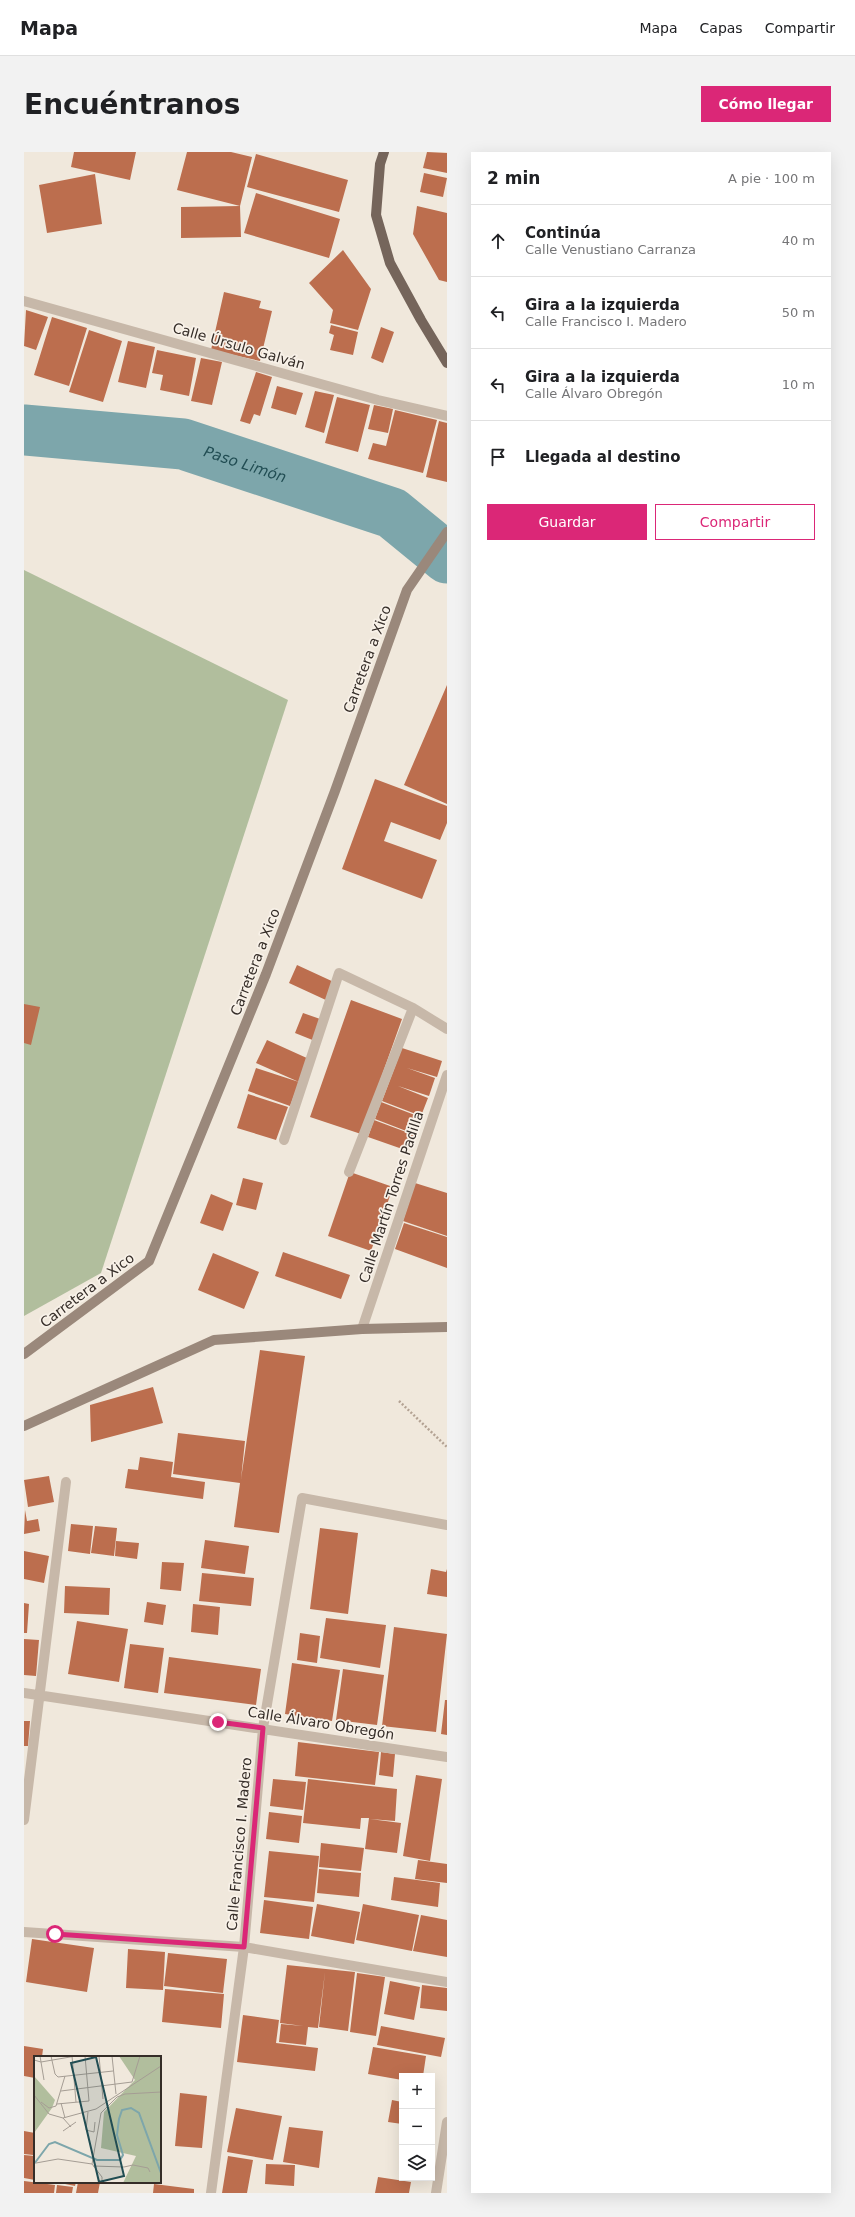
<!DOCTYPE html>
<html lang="es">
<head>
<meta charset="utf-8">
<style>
  :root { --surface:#fff; --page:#f2f2f2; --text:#202124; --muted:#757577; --line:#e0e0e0; --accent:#db2777 }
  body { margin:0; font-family:"DejaVu Sans",sans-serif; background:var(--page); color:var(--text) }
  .controls { position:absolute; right:12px; bottom:12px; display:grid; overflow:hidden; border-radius:0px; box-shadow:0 4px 16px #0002 }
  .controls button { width:36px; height:36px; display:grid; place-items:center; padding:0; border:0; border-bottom:1px solid var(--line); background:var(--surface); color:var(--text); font:20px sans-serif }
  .stop { position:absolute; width:12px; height:12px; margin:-9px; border:3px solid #db2777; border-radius:50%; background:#fff }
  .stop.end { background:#db2777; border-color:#fff; box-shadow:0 1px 4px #0008 }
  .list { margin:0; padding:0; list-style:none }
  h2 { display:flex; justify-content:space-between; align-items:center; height:52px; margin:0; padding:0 16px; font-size:17px }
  h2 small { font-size:13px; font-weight:400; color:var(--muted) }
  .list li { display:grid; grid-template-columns:26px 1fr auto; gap:12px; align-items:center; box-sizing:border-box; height:72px; padding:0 16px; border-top:1px solid var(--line) }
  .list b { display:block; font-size:15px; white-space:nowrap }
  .list p { margin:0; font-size:13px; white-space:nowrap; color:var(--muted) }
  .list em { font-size:13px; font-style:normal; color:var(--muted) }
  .actions { display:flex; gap:8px; padding:12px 16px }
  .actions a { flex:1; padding:9px 0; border:1px solid var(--accent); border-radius:0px; text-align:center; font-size:14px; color:var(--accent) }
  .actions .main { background:var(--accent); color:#fff }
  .icon { flex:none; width:22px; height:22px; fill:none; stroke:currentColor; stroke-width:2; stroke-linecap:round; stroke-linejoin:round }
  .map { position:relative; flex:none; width:423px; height:2041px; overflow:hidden; border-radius:0px }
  header { display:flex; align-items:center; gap:24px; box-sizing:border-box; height:56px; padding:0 20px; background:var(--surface); border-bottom:1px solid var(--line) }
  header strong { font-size:19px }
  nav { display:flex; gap:22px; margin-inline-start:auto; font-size:14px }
  .intro { display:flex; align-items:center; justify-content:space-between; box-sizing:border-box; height:96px; padding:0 24px }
  h1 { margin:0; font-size:28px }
  .button { padding:10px 18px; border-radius:0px; background:var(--accent); color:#fff; font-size:14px; font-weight:700 }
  main { display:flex; gap:24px; padding:0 24px }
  aside { flex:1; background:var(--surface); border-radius:0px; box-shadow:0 4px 16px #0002 }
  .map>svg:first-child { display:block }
  .green { fill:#b1be9d }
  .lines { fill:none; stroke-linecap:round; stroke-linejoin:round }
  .river { stroke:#7da6ab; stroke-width:51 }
  .building { fill:#bc6e4e }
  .path { stroke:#b3a293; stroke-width:2.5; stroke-dasharray:2 2; stroke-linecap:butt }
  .street { stroke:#c7b8a9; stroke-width:10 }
  .secondary { stroke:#9a887b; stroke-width:10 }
  .primary { stroke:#75655b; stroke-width:10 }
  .route { stroke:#db2777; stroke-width:5 }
  .labels { text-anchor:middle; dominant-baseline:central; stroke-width:3.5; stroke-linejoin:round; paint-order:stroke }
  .street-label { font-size:14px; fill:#352d28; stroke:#f8f1e8 }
  .water-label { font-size:15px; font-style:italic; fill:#214d53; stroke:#f8f1e8 }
  .inset-river { fill:none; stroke:#7da6ab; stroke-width:2 }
  .inset-road { fill:none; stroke:#a59d94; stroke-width:1 }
  .view { fill:#214d53; fill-opacity:0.15; stroke:#214d53; stroke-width:2 }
  .inset-edge { fill:none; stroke:#352d28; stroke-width:2 }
</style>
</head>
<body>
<header>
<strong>Mapa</strong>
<nav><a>Mapa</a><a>Capas</a><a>Compartir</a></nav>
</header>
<div class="intro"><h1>Encuéntranos</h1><a class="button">Cómo llegar</a></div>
<main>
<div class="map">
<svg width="423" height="2041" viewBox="0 0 423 2041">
  <rect width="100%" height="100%" fill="#f0e8dc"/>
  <path class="green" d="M0 418 264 548 77 1121 0 1164Z"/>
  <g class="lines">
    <path class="river" id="s1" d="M0 278 159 292 368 361 423 406"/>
  </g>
  <path class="building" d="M50 0H112L106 28 47 15Z
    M163 0H207L228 5 216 54 153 38Z
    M403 0 423 1V21L399 16Z
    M232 2 324 28 315 60 223 35Z
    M400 21 423 26 419 45 396 40Z
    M71 22 78 72 23 81 15 33Z
    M232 41 316 67 305 106 220 81Z
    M216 54 217 85 157 86V55Z
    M393 54 423 61V130L415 128 389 82Z
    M319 98 347 137 334 178 306 171 309 158 285 131Z
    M200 140 237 149 235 156 248 159 236 209 187 198Z
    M2 158 24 165 12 198 0 194Z
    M28 165 63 176 45 234 10 223Z
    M307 173 334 180 329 203 306 198 310 183 305 181Z
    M357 175 370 180 359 211 347 206Z
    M65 178 98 189 79 250 45 240Z
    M104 189 131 195 122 236 94 230Z
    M133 198 172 206 165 244 136 238 139 223 128 221Z
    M177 206 198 210 188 253 167 249Z
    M232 220 248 225 236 264 230 262 226 272 216 269Z
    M253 234 279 241 272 263 247 256Z
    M291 239 310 243 300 281 281 275Z
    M313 245 346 253 334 300 301 291Z
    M350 253 369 257 364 281 344 277Z
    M371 258 413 268 399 321 344 307 349 291 362 294Z
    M415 269 423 271V330L402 325Z
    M423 533V652L380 633Z
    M351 627 423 654V671L416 688 367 670 360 689 413 708 398 747 318 717Z
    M273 813 312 831 304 849 265 831Z
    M327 848 378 867 337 982 286 965Z
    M0 852 16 855 7 893 0 891Z
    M279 861 299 868 291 889 271 881Z
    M243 888 285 907 275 930 232 911Z
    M378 896 418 909 413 925 383 916 411 926 405 944 374 934 404 946 397 964 358 949Z
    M232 916 275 930 266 954 224 939Z
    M224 942 264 955 252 988 213 976Z
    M357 950 396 965 390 982 351 967Z
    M350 968 390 983 384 999 344 985Z
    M326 1020 369 1035 347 1099 304 1084Z
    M219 1026 239 1031 232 1058 212 1053Z
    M391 1031 423 1041V1084L379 1069Z
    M187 1042 209 1051 199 1079 176 1071Z
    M380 1071 423 1085V1116L371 1097Z
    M259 1100 326 1123 317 1147 251 1124Z
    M189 1101 235 1120 220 1157 174 1138Z
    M236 1198 281 1204 255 1381 210 1375 216 1331 149 1322 154 1281 221 1289 217 1327Z
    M129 1235 139 1271 67 1290 66 1253Z
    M116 1305 149 1310 147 1325 181 1330 179 1347 101 1336 104 1317 114 1318Z
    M25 1324 30 1350 4 1355 0 1328Z
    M1 1358 3 1369 14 1367 16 1379 0 1382Z
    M47 1372 69 1374 66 1402 44 1399Z
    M71 1374 93 1376 90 1404 67 1401Z
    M296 1376 334 1381 324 1462 286 1457Z
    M181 1388 225 1394 221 1422 177 1416Z
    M92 1389 115 1391 113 1407 91 1404Z
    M0 1399 25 1404 20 1431 0 1427Z
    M138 1410 160 1411 157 1439 136 1437Z
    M407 1417 422 1420 423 1417V1445L403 1442Z
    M178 1421 230 1426 227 1454 175 1449Z
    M41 1434 86 1436 85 1463 40 1461Z
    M123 1450 142 1453 139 1473 120 1470Z
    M0 1451 5 1452 3 1481H0Z
    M169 1452 196 1455 194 1483 167 1480Z
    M302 1466 362 1473 356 1516 296 1506Z
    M53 1469 104 1477 95 1530 44 1522Z
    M370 1475 423 1482 412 1580 358 1574Z
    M276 1481 296 1484 293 1511 273 1508Z
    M0 1487 15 1488 12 1524 0 1523Z
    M106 1492 140 1496 134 1541 100 1536Z
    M145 1505 237 1517 232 1553 140 1541Z
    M268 1511 316 1518 308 1569 261 1562Z
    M319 1517 360 1523 353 1573 312 1568Z
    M421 1548H423V1583L417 1582Z
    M0 1569H6L4 1594H0Z
    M274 1590 355 1600 351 1633 271 1624Z
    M357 1600 371 1602 369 1625 355 1623Z
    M392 1623 418 1627 406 1709 379 1704Z
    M249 1627 282 1630 279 1658 246 1654Z
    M284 1627 373 1637 371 1669 346 1667 377 1671 373 1701 341 1697 345 1666H337L336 1677 279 1671Z
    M245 1660 278 1664 275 1691 242 1687Z
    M297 1691 340 1696 337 1719 295 1715Z
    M245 1699 295 1704 290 1750 240 1745Z
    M394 1708 423 1712V1731L391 1727Z
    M295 1717 337 1721 335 1745 293 1741Z
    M370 1725 416 1731 414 1755 367 1748Z
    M240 1748 289 1755 285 1787 236 1781Z
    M293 1752 336 1760 330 1792 287 1784Z
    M339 1752 395 1763 388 1799 332 1788Z
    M397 1763 423 1768V1805L389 1799Z
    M8 1787 70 1796 63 1840 2 1830Z
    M104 1797 141 1800 139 1838 102 1836Z
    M144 1801 203 1807 199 1841 140 1834Z
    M263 1813 331 1820 324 1879 295 1875 301 1820 294 1876 284 1875 282 1893 255 1890 257 1872 279 1874 256 1871Z
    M333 1821 361 1825 352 1884 326 1880Z
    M366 1829 396 1835 390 1868 360 1862Z
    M398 1833 423 1836V1859L396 1856Z
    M141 1837 200 1842 197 1876 138 1870Z
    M219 1863 255 1868 252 1891 294 1896 291 1919 213 1910Z
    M357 1874 421 1886 417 1905 353 1893Z
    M0 1894 19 1897 18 1905H11V1926L0 1924Z
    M349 1895 402 1904 399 1924H378V1928L344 1922Z
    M408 1934H411L409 1947H408Z
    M156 1941 183 1944 178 1996 151 1994Z
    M368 1948 378 1950V1972L364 1970Z
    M212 1956 258 1964 249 2008 203 2000Z
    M265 1975 299 1979 295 2016 259 2010Z
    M0 1979 11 1981 9 2003 0 2002Z
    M0 2003 11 2004V2028L0 2026Z
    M204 2004 229 2008 223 2041H198Z
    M242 2012 271 2013 270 2034 241 2032Z
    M354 2025 387 2030 385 2041H351Z
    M0 2029 31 2033 30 2041H0Z
    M31 2030H52L51 2034Z
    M54 2030H76L74 2041H52Z
    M130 2032 170 2037V2041H129Z
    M33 2033 49 2035 48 2041H32Z"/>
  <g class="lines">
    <path class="path" d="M375 1249 423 1295"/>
    <path class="street" d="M0 149 354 248 423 264
      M260 988 315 821 389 856 423 877
      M325 1020 389 856
      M338 1177 423 923
      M0 1541 423 1605
      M0 1668 42 1330
      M0 1780 220 1795 423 1830
      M187 2041 220 1795 239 1576 278 1346 423 1373
      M412 2041 423 1970"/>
    <path class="secondary" d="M0 1202 125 1109 242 822 311 639 383 438 423 380
      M0 1274 190 1188 338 1177 423 1175"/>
    <path class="primary" d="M360 0 356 12 352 63 366 111 397 168 423 211"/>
  </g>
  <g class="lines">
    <path class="route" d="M31 1782 220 1795 239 1576 194 1570"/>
  </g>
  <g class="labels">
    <g class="street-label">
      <text transform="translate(215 194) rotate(16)">Calle Úrsulo Galván</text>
      <text transform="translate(343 507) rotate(-70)">Carretera a Xico</text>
      <text transform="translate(231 810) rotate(-69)">Carretera a Xico</text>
      <text transform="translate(367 1045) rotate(-72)">Calle Martín Torres Padilla</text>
      <text transform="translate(63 1138) rotate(-37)">Carretera a Xico</text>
      <text transform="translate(297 1571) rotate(9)">Calle Álvaro Obregón</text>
      <text transform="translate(215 1692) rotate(-85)">Calle Francisco I. Madero</text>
    </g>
    <g class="water-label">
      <text stroke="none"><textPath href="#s1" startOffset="225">Paso Limón</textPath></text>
    </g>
  </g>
  <g transform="translate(10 1904)">
    <rect width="127" height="127" fill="#f0e8dc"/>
    <path d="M85 0H127V127H89L102 100 67 92 70 56 101 24ZM0 20 21 44 18 52 0 77Z" fill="#b1be9d"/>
    <path class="inset-river" d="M0 108 15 88 21 86 63 104H86L89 99 83 79 85 63 88 54 97 52 105 57 127 117"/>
    <path class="inset-road" d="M6 0 10 24M17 0 21 18 24 21 79 15M38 0 42 46M65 0 69 43M78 0 82 38M0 4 7 6 42 0M98 26 106 0M27 35 98 26M0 39 15 58 29 62 62 53 127 10M7 46 15 52 22 50 31 20M27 47 31 62M23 48 55 45 51 0M54 56 52 74 60 76 61 66M29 62 37 71M29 75 42 66M2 107 24 103 58 108M59 110 90 111 99 109 114 112 116 116M68 127V121L58 108 67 57 83 41 91 38 127 36"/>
    <path class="view" d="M62 1 90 120 65 126 37 7Z"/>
    <rect width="127" height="127" class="inset-edge"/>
  </g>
</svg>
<div class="controls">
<button>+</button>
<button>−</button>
<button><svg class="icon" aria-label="layers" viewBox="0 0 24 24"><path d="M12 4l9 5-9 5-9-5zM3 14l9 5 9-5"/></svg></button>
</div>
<div class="stop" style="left:31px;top:1782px"></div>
<div class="stop end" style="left:194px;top:1570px"></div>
</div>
<aside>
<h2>2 min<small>A pie · 100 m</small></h2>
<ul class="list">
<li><svg class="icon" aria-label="ahead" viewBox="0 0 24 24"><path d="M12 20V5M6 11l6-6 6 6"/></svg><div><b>Continúa</b><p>Calle Venustiano Carranza</p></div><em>40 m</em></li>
<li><svg class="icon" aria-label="left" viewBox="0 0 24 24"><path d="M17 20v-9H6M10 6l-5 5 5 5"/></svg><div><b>Gira a la izquierda</b><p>Calle Francisco I. Madero</p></div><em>50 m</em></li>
<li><svg class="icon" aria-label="left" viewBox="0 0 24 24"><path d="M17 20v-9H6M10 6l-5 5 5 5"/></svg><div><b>Gira a la izquierda</b><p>Calle Álvaro Obregón</p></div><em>10 m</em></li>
<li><svg class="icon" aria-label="arrive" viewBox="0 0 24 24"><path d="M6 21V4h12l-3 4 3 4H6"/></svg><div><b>Llegada al destino</b></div></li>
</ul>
<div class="actions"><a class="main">Guardar</a><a>Compartir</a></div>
</aside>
</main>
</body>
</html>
